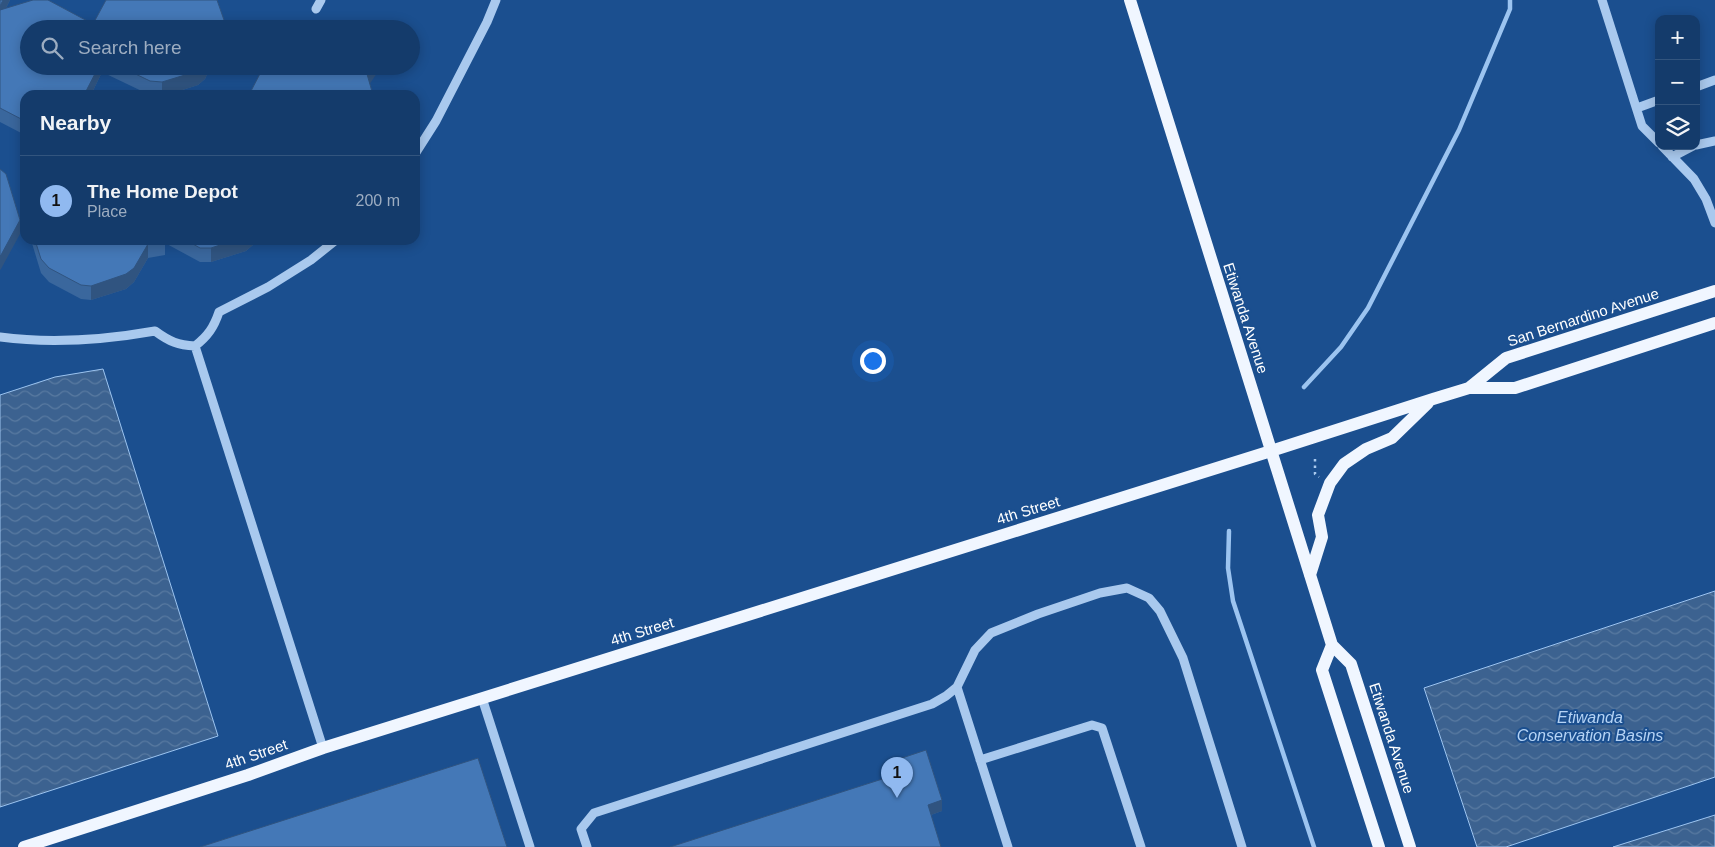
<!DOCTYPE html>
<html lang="en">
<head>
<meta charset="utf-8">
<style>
  :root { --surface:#143b6b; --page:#1d4271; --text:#f1f3f6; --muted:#9dadc1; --line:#33557e; --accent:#90b9f0 }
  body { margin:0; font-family:Arial,sans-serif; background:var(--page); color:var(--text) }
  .controls { position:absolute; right:15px; top:15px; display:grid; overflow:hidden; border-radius:10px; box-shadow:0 2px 12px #0003 }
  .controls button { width:45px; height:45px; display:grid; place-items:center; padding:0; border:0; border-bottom:1px solid var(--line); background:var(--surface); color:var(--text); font:25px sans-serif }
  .you { position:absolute; left:872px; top:360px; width:18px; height:18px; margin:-12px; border:4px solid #fff; border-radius:50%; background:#1a73e8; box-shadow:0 0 0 8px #1a73e833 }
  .badge { display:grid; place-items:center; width:32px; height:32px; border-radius:50%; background:var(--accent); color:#111; font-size:16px; font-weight:700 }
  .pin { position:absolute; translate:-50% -41px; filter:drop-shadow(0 1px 2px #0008) }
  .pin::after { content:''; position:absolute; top:26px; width:18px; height:15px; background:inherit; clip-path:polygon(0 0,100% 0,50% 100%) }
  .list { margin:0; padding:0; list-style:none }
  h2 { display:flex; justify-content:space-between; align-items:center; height:65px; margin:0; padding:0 20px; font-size:21px }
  h2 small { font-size:16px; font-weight:400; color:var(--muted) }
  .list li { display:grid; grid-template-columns:32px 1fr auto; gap:15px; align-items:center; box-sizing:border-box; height:90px; padding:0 20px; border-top:1px solid var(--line) }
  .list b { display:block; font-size:19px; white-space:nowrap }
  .list p { margin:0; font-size:16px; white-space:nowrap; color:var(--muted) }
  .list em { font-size:16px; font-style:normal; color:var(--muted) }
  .icon { flex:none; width:28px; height:28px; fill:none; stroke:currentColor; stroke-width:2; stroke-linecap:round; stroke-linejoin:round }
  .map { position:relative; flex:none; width:1715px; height:847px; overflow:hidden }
  .search { position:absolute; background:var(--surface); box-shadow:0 2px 12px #0003; left:20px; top:20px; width:400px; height:55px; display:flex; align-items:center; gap:12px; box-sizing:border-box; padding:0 18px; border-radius:28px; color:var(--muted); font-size:19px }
  .panel { position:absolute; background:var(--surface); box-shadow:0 2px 12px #0003; left:20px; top:90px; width:400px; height:155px; border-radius:15px }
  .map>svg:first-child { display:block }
  .water { fill:url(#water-waves); stroke:#9cc4f0 }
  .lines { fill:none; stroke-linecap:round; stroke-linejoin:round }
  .stream { stroke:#9cc4f0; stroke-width:4.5 }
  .path { stroke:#a9c9ee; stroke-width:2.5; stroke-dasharray:2.5 4; stroke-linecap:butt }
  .minor { stroke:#a9c9ee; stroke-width:9 }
  .major { stroke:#f0f6ff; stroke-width:12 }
  .wall { fill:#3a679d }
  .shaded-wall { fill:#305480 }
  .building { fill:#4478b7; stroke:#305480 }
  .labels { text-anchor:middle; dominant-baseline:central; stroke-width:4; stroke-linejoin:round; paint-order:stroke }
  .street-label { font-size:15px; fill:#fff; stroke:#1b4f8f }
  .water-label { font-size:16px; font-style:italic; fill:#b5d3f5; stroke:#1b4f8f }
</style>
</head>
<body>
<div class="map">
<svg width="1715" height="847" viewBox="0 0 1715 847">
  <defs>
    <pattern id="water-waves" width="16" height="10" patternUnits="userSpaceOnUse" patternTransform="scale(1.25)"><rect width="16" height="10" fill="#3c6290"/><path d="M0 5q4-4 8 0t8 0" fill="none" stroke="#597aa1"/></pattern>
  </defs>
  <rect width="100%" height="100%" fill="#1b4f8f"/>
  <path class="water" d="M103 369 218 736 0 807V395L55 377Z
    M1715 591V777L1506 847H1477L1424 688Z
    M1715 815V847H1613Z"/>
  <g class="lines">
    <path class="stream" d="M1304 387 1341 347 1368 308 1459 130 1510 9V0
      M1229 531 1228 568 1233 601 1314 847"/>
    <path class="path" d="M1315 459V474L1319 477"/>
    <path class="minor" d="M1602 0 1642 126 1659 143
      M316 9 321 0
      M1696 87 1715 80
      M1637 108 1659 100
      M1696 145 1715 141
      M1662 146 1694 179 1706 199 1715 223
      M415 154 436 121 487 22 496 0
      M1672 157 1693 146
      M0 337C52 344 104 340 155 331 170 342 178 345 195 346 208 336 214 327 219 312L268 287 311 260 336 240
      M195 346 323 748
      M957 687 1008 847
      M482 698 530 847
      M980 760 1092 725 1102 728 1141 847
      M587 847 581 829 594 813 932 704 946 696 957 687 975 650 991 633 1038 614 1100 593 1127 588 1149 598 1160 611 1183 658 1242 847"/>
    <path class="major" d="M1130 0 1332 645 1351 664 1410 847
      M1469 388 1506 358 1715 291
      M1310 575 1322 537 1318 515 1330 483 1344 464 1366 449 1392 438 1428 403
      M1332 645 1322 670 1379 847
      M24 847 248 775 323 748 1271 451 1433 399 1469 388H1515L1715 323"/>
  </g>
  <path class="wall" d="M0 0H10L6 8 93 24 224 29 29 66H211L205 79 198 85 167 95H150L102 72 91 95H25V135L0 122Z
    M31 240H256L254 244 246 251 211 262H200L165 243V255L148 258 134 282 126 289 91 300 81 299 49 282 41 273Z
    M893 761 942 811 931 815 894 775 893 772Z"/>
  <path class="shaded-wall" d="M3 0H10L0 20V6Z
    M99 66H102V72L91 95H84Z
    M203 66H211L205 79 198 85 167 95H162V82Z
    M372 66H377V73L367 88V74Z
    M20 220V234L1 269 0 270V256Z
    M235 240H256L254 244 246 251 211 262V248Z
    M148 244V258L134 282 126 289 91 300V286Z
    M942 800V811L928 816V805Z"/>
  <path class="building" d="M0 0H3L0 6Z
    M33 0H48L93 24 106 0H217L224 20 222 29H29V66H99L84 95H25V121L0 108V10Z
    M119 66H203L198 71 162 82 150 81Z
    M264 66H372L367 74 373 95H253L251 91Z
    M0 169 6 174 20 220 1 255 0 256Z
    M35 240H165V241L148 244 134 268 126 274 91 286 81 285 49 268 41 259Z
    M186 240H235L211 248H200Z
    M926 750 942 800 928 805 941 847H670L898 774 893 761Z
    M478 758 507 847H200Z"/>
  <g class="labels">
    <g class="street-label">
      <text transform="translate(1583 317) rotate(-18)">San Bernardino Avenue</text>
      <text transform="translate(1246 318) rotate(72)">Etiwanda Avenue</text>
      <text transform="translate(1028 510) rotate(-17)">4th Street</text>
      <text transform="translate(642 631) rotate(-17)">4th Street</text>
      <text transform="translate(1392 738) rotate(72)">Etiwanda Avenue</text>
      <text transform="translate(256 754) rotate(-19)">4th Street</text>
    </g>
    <g class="water-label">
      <text x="1590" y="717">Etiwanda<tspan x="1590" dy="18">Conservation Basins</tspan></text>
    </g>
  </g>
</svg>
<div class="controls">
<button>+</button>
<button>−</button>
<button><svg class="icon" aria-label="layers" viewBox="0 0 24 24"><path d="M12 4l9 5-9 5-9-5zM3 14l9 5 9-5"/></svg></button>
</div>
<div class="you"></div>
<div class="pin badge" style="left:897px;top:798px">1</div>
<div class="search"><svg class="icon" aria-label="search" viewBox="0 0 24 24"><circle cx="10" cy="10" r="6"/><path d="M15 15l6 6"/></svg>Search here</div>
<section class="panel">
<h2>Nearby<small></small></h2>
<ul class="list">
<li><span class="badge">1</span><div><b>The Home Depot</b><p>Place</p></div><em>200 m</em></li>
</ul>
</section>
</div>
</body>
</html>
